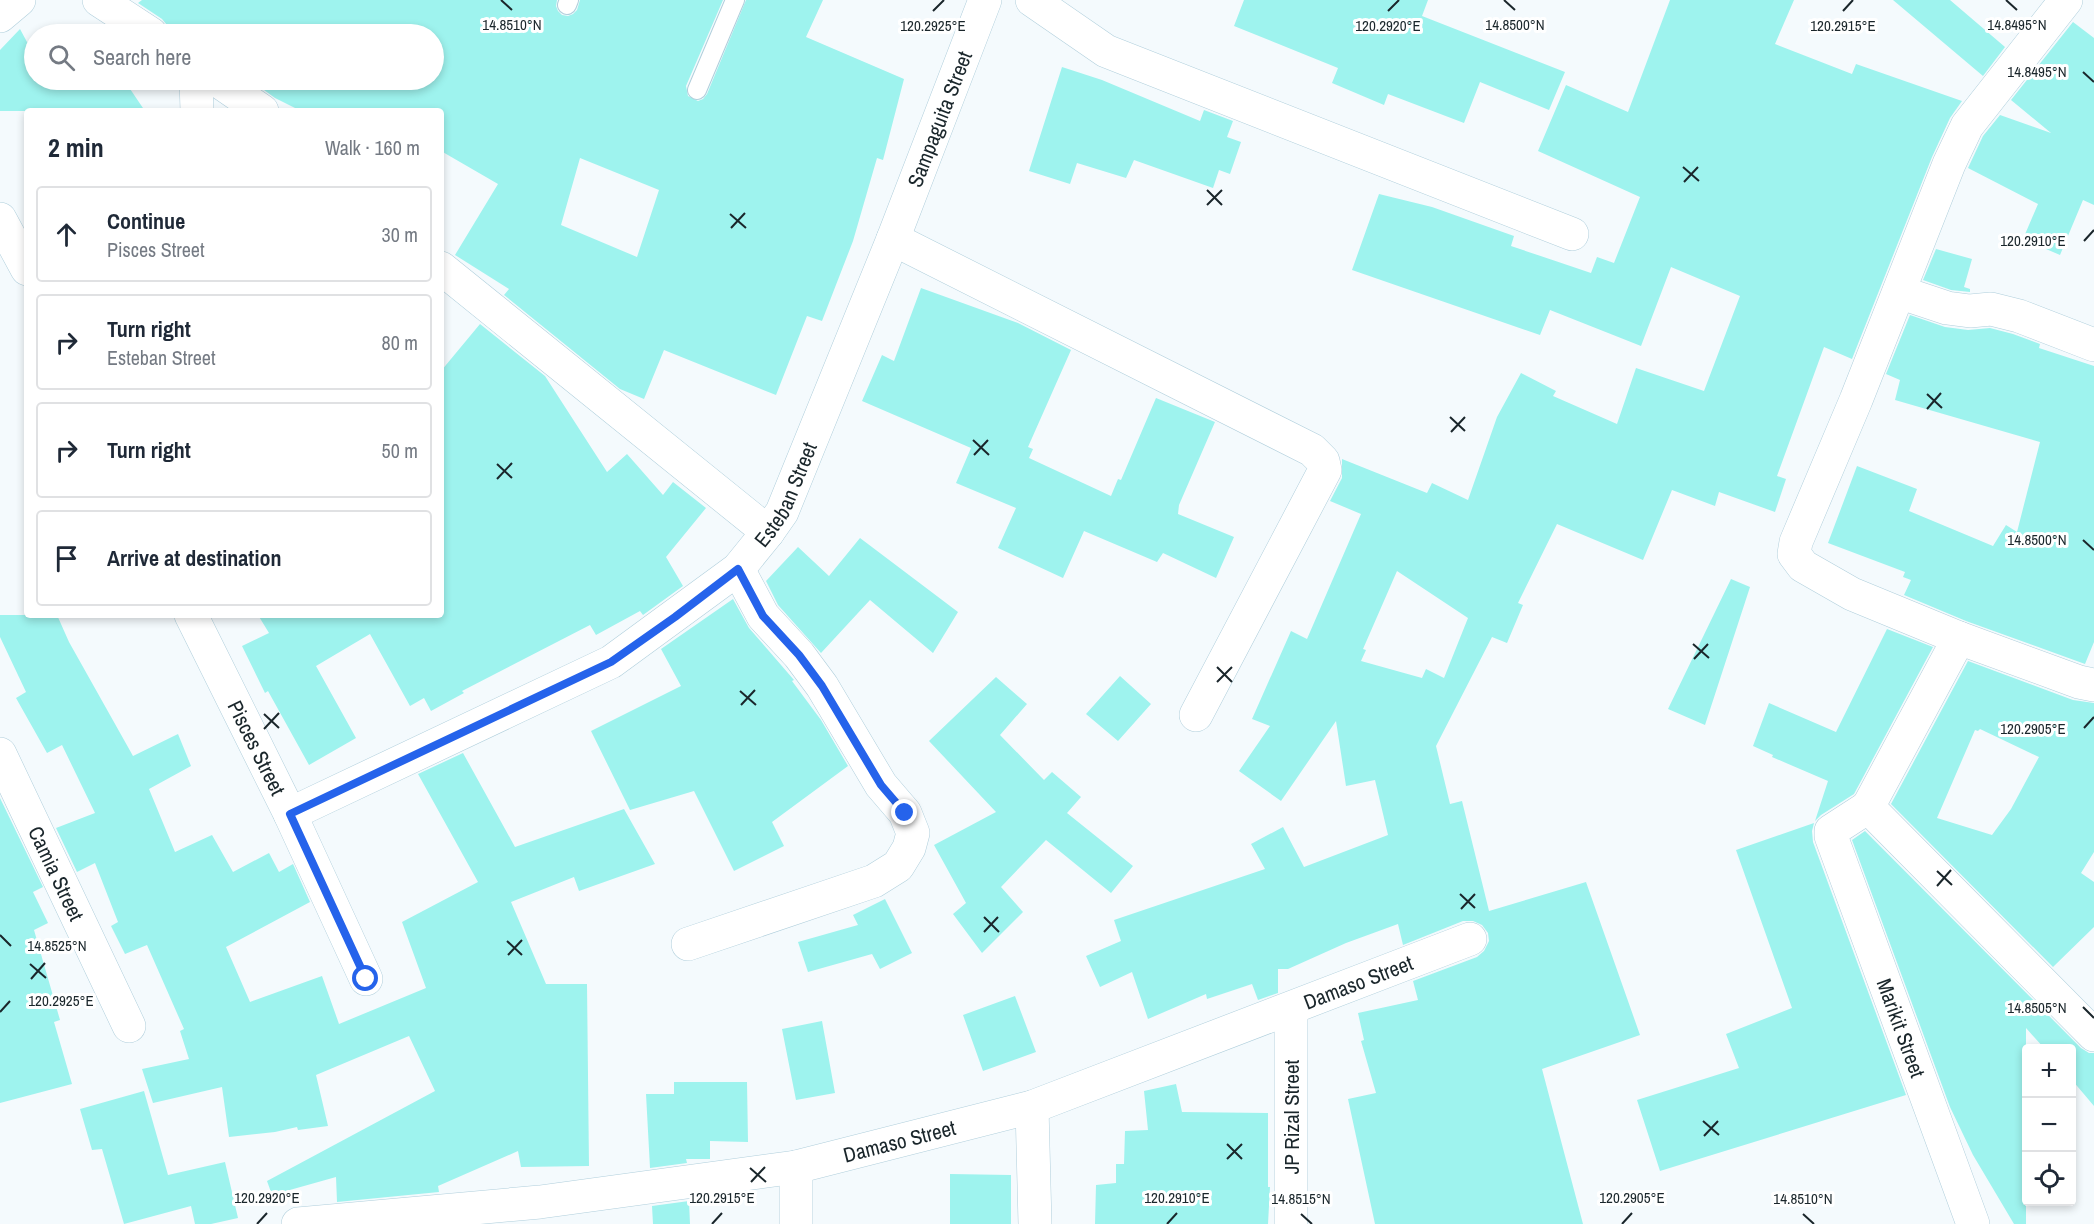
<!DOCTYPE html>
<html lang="en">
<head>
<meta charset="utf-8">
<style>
  :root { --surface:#fff; --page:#f2f2f3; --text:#1f2937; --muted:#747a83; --line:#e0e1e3 }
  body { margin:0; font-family:"Archivo Narrow",sans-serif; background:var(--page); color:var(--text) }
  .controls { position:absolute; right:18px; bottom:18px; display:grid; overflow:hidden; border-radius:6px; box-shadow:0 3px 9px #0003 }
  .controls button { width:54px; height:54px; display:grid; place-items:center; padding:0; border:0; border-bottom:2px solid var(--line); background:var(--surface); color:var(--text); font:30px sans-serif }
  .stop { position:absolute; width:18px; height:18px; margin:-14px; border:4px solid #2563eb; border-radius:50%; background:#fff }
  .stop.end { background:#2563eb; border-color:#fff; box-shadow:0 2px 6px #0008 }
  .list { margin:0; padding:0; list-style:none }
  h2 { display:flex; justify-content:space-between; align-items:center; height:78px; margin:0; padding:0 24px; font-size:26px }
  h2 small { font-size:20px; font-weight:400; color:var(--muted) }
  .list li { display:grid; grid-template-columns:39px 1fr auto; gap:18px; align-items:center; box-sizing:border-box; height:96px; margin:0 12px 12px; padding:0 12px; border:2px solid var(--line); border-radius:6px }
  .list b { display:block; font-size:22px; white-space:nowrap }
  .list p { margin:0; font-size:20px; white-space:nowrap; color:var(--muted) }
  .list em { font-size:20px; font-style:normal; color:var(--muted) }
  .icon { flex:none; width:33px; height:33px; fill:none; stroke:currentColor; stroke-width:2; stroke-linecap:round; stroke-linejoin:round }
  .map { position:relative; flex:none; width:2094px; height:1224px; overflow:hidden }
  .search { position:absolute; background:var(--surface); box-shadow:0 3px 9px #0003; left:24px; top:24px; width:420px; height:66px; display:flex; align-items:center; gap:15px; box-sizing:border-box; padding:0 21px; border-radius:33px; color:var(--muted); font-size:22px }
  .panel { position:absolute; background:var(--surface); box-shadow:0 3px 9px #0003; left:24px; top:108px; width:420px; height:510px; border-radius:6px }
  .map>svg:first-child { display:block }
  .building { fill:#9ef3ee; fill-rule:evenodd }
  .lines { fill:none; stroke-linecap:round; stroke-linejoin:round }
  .service-casing { stroke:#b0cfdc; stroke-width:20 }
  .minor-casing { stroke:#b0cfdc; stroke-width:34 }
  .service { stroke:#fff; stroke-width:18 }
  .minor { stroke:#fff; stroke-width:33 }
  .route { stroke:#2563eb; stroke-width:8 }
  .ticks { fill:none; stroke:#1a262b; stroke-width:2 }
  .labels { text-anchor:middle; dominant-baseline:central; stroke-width:6; stroke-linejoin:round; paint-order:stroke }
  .street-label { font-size:21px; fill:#1a262b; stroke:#fff }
  .ticks-label { font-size:15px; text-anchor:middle; fill:#1a262b; stroke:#fff; stroke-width:6; stroke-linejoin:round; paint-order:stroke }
</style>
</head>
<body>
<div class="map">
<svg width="2094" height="1224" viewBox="0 0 2094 1224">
  <rect width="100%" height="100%" fill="#f4fafd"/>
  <path class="building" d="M142 0H557L556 6 558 11 562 15 568 16 573 14 577 10 580 0H723L686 86 688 96 698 101 703 99 707 94 746 0H823L806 37 904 79 883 160 877 158 853 241 822 321 807 316 776 395 664 350 644 399 620 389 504 295 509 289 455 255 498 184 441 151V111H301L275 98 264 90 269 80H434V34H170L167 25 162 19 138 3ZM580 158 659 190 637 257 561 225Z
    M1244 0H1428L1422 16 1565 72 1549 110 1480 82 1464 123 1388 94 1384 105 1332 83 1338 68 1234 26Z
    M1670 0H1794L1775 44 1852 74 1856 64 1962 101 1950 118 1932 157 1852 359 1824 347 1777 476 1786 479 1775 512 1719 492 1715 506 1672 490 1643 560 1557 524 1518 603 1523 605 1507 643 1492 637 1436 746 1450 804 1462 801 1489 911 1586 882 1640 1035 1542 1069 1583 1224H1375L1348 1099 1376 1093 1361 1041 1364 1040 1358 1013 1418 1000 1413 981 1477 957 1484 951 1489 941 1488 933 1482 925 1473 921H1463L1403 945 1398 924 1346 943 1288 969H1278V993L1258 1000 1252 984 1207 999 1206 994 1148 1019 1132 972 1100 987 1086 956 1121 941 1114 920 1265 869 1251 844 1283 827 1304 867 1388 835 1375 780 1346 786 1336 721 1281 801 1239 771 1270 726 1252 719 1291 631 1307 639 1361 514 1330 501 1342 478V459L1427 493 1432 483 1468 500 1497 417 1521 373 1556 391 1553 396 1617 424 1636 368 1704 391 1740 296 1671 267 1641 346 1550 310 1540 335 1352 270 1379 194 1432 207 1514 236 1511 246 1591 273 1597 257 1614 263 1640 197 1538 151 1566 85 1628 112ZM1397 571 1468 618 1444 678 1426 669 1422 678 1361 661 1366 650 1363 649Z
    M1893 0H1950L2005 47 1983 76Z
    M2073 22 2094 38V205L2083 200 2060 255 2023 239 2038 204 1968 168 1983 136 2000 115 2051 133 2011 100Z
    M104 25 117 34H90Z
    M20 29 34 55V80H124L145 111H0V50Z
    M1062 67 1102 80 1200 121 1204 110 1233 121 1227 137 1241 142 1230 174 1219 170 1213 188 1134 160 1126 178 1077 163 1070 184 1029 171Z
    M1936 249 1972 259 1964 287 1970 289V292L1951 290 1923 280Z
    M921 288 1018 323 1071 350 1028 447 1033 449 1029 458 1111 496 1118 479 1121 480 1156 398 1215 422 1179 505 1178 514 1234 537 1216 578 1163 553 1157 562 1084 531 1063 578 998 548 1016 508 956 483 971 448 862 401 882 355 894 361Z
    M1910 315 1945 327 1968 330 1990 328 2013 334 2040 344 2039 348 2094 366V642L2085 664 1966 621 1904 595 1911 580 1903 577 1905 572 1828 543 1857 466 1917 489 1909 511 1993 546 2006 525 2017 532 2040 442 1895 400 1900 380 1886 374Z
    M480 324 545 376 607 472 627 454 663 495 673 482 706 508 666 557 683 586 643 615 640 611 596 635 590 625 462 691 464 693 431 711 424 698 410 706 370 634 316 666 356 738 309 765 268 691 265 693 242 646 269 633 258 615H441V371Z
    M860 538 958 612 933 653 870 600 821 653 778 605 766 581 798 547 829 576Z
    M1731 579 1750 587 1705 725 1668 709Z
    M733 599 749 628 794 680 792 681 821 720 848 766 772 822 784 846 734 871 694 791 630 810 591 731 681 686 661 649Z
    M0 615H57L69 642 133 756 178 734 191 766 149 789 175 852 212 835 233 872 269 853 279 872 293 864 310 902 226 947 250 1002 322 976 339 1024 426 988 402 922 478 882 418 774 463 753 515 847 624 809 655 864 579 891 574 877 511 902 546 984H587L589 1166 521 1167 518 1151 438 1186 439 1192 337 1202 336 1177 272 1195 267 1181 435 1091 409 1036 316 1075 328 1126 298 1130 297 1127 275 1132 229 1137 222 1087 153 1103 142 1069 189 1059 180 1031 184 1029 147 945 125 954 111 926 118 922 95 863 77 872 56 828 95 813 62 745 47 753 16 698 26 692 0 637Z
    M1887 629 1933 647 1854 794 1821 815 1815 821 1828 781 1772 757 1773 755 1753 746 1769 703 1836 732Z
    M1968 661 2073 700 2094 703V852L2081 873 2094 882V927L2053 967 1891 804ZM1980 729 2039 757 2011 809 1992 835 1937 818 1975 730 1978 731Z
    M1120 676 1151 704 1118 741 1086 714Z
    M996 677 1027 704 1000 735 1044 780 1052 772 1081 797 1067 813 1133 866 1111 893 1046 840 1001 887 1023 912 982 953 953 914 966 903 934 845 996 812 929 741Z
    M0 798 43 887 33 892 48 923 34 930 60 1020 54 1022 72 1084 0 1103Z
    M1814 823 1812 831 1813 842 1906 1095 1660 1171 1637 1100 1739 1068 1726 1034 1792 1008 1736 850Z
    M1865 831 2081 1048 2089 1053H2094V1106L2072 1080V1048H2044L2026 1028V1224H2014L1973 1155 1950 1107 1852 840Z
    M885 899 912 953 880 969 872 954 808 972 798 942 858 925 853 915Z
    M1015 996 1036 1052 983 1071 963 1015Z
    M822 1021 835 1093 796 1100 782 1029Z
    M674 1082H747L748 1142 710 1141V1159H686L687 1163 650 1168 646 1094H674Z
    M1176 1084 1182 1112 1268 1113V1187H1270L1268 1224H1095L1096 1185 1116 1183V1164H1124L1125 1131 1148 1130 1144 1091Z
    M144 1091 168 1175 225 1162 238 1218 211 1224H195L191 1206 124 1224 102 1149 92 1150 80 1109Z
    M950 1174 1011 1175V1224H950Z
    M689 1201 690 1224H653L652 1206Z"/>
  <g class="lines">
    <defs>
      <path id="service" d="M567 5 569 0
        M697 90 735 0"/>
      <g id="minor">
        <path d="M99 0 151 34"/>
        <path d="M1032 0 1106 51 1572 234"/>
        <path d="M2066 0 1967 126 1949 164 1856 400 1796 542 1794 554 1803 566 1852 594 1959 638 2079 682 2094 685"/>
        <path d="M0 16 19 0"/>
        <path d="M196 80 197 111"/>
        <path d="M217 80 262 111"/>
        <path d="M0 219 27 269"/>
        <path d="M893 239 1312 450 1323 461 1325 470 1196 715"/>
        <path d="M441 268 768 532"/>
        <path d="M1899 292 1947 308 1970 311 1991 309 2019 316 2094 345"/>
        <path id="s1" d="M191 615 290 814 366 979"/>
        <path id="s2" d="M0 754 129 1026"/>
        <path d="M1868 807 1959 638"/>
        <path id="s3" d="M290 814 611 662 738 569 768 532 782 512 893 239 985 0"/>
        <path d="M688 944 874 881 898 866 909 848 913 833 905 813 881 785 822 686 799 655 763 616 738 569"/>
        <path d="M1032 1107 1035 1224"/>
        <path d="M796 1167V1224"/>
        <path id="s4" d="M298 1224 540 1202 796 1167 1032 1107 1470 939"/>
        <path d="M1291 1224V1009"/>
        <path d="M1973 1224 1831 836V831L1868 807 2094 1035"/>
      </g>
    </defs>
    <use href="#service" class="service-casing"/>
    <use href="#minor" class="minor-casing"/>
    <use href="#service" class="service"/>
    <use href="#minor" class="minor"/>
  </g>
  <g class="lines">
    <path class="route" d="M366 979 290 814 611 662 675 617 738 569 763 616 799 655 822 686 881 785 905 813"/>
  </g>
  <path class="ticks" d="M501 0 512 10M1504 0 1515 10M2006 0 2017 10M933 11 944 0M1388 11 1399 0M1843 11 1853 0M2083 72 2094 82M1683 167 1699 181M1684 182 1698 167M1207 190 1222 205M1207 205 1222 190M730 214 746 228M731 228 745 213M2084 241 2094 230M1927 394 1942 408M1927 409 1941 393M1450 417 1465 431M1451 432 1465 417M973 440 989 455M974 455 988 440M497 464 512 478M497 479 512 463M2083 540 2094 550M1693 644 1709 658M1694 659 1708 644M1217 667 1232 682M1217 682 1232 667M740 691 756 705M741 705 755 690M264 714 279 728M2084 728 2094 717M264 729 279 713M1937 871 1952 885M1937 886 1951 870M1460 894 1475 908M1461 909 1475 894M984 917 999 932M984 932 998 917M0 935 11 946M507 941 522 955M508 955 522 940M30 964 46 978M31 979 45 963M2083 1007 2094 1018M0 1012 10 1001M1703 1121 1719 1135M1704 1136 1718 1121M1227 1144 1242 1159M1227 1159 1242 1144M750 1168 766 1182M751 1182 765 1167M1301 1214 1312 1224M1803 1214 1814 1224M257 1224 267 1213M712 1224 722 1213M1167 1224 1177 1213M1622 1224 1632 1213"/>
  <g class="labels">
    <g class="street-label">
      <text stroke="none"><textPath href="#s3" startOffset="1008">Sampaguita Street</textPath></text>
      <text stroke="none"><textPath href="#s3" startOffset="602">Esteban Street</textPath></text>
      <text stroke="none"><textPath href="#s1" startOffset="148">Pisces Street</textPath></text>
      <text stroke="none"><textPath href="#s2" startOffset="132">Camia Street</textPath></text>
      <text stroke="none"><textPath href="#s4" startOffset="1094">Damaso Street</textPath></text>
      <text transform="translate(1901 1028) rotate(70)">Marikit Street</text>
      <text transform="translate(1291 1117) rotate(-90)">JP Rizal Street</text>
      <text stroke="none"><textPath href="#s4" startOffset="608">Damaso Street</textPath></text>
    </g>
  </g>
  <g class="ticks-label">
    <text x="512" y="30">14.8510°N</text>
    <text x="1515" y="30">14.8500°N</text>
    <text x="2017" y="30">14.8495°N</text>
    <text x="933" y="31">120.2925°E</text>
    <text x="1388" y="31">120.2920°E</text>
    <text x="1843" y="31">120.2915°E</text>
    <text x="2037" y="77">14.8495°N</text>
    <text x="2033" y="246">120.2910°E</text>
    <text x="2037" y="545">14.8500°N</text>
    <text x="2033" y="734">120.2905°E</text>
    <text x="57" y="951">14.8525°N</text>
    <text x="61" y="1006">120.2925°E</text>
    <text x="2037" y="1013">14.8505°N</text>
    <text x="267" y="1203">120.2920°E</text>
    <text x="722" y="1203">120.2915°E</text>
    <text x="1177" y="1203">120.2910°E</text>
    <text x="1632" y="1203">120.2905°E</text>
    <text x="1301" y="1204">14.8515°N</text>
    <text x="1803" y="1204">14.8510°N</text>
  </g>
</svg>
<div class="controls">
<button>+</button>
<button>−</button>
<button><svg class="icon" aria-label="locate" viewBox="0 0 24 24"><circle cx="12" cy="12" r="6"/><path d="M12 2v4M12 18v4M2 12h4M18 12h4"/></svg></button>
</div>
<div class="stop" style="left:366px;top:979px"></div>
<div class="stop end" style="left:905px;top:813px"></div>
<div class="search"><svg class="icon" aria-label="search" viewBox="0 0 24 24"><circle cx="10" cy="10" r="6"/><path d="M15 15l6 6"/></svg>Search here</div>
<section class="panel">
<h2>2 min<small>Walk · 160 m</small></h2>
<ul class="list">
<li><svg class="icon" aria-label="ahead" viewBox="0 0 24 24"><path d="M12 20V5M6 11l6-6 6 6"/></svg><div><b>Continue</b><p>Pisces Street</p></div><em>30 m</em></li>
<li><svg class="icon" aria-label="right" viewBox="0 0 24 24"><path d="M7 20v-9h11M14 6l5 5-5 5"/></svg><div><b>Turn right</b><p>Esteban Street</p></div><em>80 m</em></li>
<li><svg class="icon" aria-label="right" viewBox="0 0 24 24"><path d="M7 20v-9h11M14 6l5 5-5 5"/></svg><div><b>Turn right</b></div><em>50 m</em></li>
<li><svg class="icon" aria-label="arrive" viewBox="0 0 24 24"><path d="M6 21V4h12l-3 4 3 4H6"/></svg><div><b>Arrive at destination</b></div></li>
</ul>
</section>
</div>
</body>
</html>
